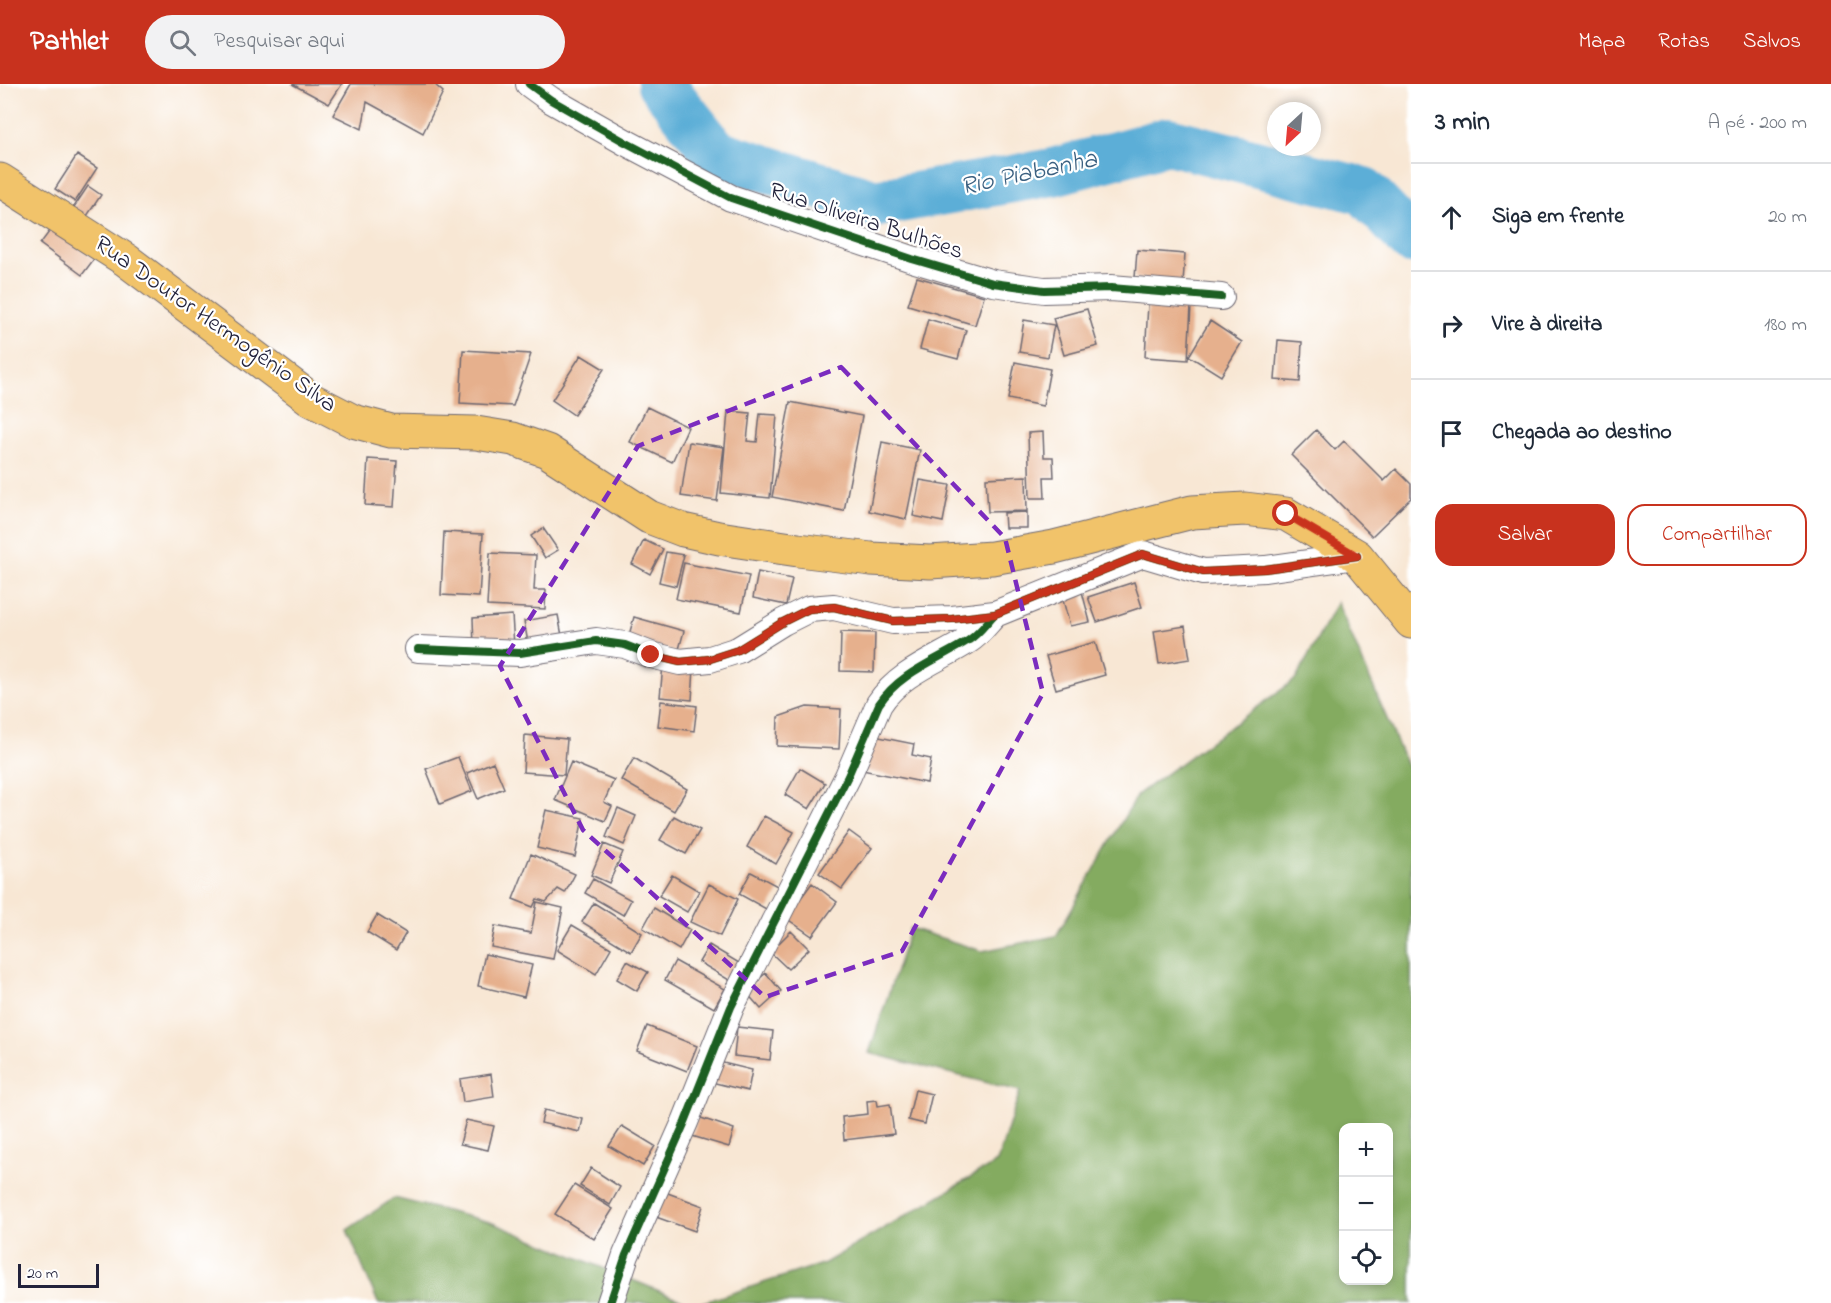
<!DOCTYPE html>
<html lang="pt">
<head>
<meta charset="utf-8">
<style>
  :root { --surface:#fff; --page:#f2f2f3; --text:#1f2937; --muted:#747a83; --line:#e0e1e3; --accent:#c8321e }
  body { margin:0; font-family:"Indie Flower",sans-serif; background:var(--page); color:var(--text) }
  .controls { position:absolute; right:18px; bottom:18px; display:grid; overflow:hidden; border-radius:12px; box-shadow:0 3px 9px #0003 }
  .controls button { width:54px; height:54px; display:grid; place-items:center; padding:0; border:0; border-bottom:2px solid var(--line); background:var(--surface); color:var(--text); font:30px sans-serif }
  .compass { position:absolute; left:1267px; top:18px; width:54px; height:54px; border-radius:50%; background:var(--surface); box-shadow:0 3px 9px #0003; rotate:206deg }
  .scale { position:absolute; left:18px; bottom:15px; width:81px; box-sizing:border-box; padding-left:6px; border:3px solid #22223b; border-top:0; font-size:16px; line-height:21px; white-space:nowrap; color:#22223b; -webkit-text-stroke:4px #fff; paint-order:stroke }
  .stop { position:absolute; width:18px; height:18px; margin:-14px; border:4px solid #c8321e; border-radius:50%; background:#fff }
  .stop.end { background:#c8321e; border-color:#fff; box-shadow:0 2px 6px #0008 }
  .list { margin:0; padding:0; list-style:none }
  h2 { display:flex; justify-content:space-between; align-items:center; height:78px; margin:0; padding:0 24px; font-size:26px }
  h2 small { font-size:20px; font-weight:400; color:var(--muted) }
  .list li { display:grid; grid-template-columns:39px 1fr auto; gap:18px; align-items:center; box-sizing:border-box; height:108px; padding:0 24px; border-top:2px solid var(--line) }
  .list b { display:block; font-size:22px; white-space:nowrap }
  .list em { font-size:20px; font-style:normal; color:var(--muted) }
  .actions { display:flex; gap:12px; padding:18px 24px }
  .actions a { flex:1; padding:14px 0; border:2px solid var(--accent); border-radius:18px; text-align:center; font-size:21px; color:var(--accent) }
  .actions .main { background:var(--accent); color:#fff }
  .icon { flex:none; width:33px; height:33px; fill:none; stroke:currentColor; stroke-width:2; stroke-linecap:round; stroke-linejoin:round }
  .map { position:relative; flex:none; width:1411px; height:1219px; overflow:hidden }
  header { display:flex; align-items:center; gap:36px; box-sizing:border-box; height:84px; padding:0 30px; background:var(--accent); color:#fff }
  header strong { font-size:28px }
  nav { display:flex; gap:33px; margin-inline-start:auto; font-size:21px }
  .search { width:420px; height:54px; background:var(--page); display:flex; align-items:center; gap:15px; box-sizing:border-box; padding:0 21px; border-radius:33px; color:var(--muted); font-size:22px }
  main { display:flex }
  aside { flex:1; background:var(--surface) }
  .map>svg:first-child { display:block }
  .forest { fill:#84ab61; stroke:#53664e; stroke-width:1.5; fill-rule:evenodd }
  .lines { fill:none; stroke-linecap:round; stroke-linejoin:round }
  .river { stroke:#5caed7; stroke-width:48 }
  .building { fill:#e6b08d }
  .minor-casing { stroke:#6d6771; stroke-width:28 }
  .primary-casing { stroke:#6d6771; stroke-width:35 }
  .minor { stroke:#fff; stroke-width:26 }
  .primary { stroke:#f1c36a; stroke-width:33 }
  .cycleway-casing { stroke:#fff; stroke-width:11 }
  .cycleway { stroke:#1b5e20; stroke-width:8 }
  .route { stroke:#c8321e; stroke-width:8 }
  .marked { fill:none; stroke:#7b2cbf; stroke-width:4.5; stroke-dasharray:12 8; stroke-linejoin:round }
  .labels { text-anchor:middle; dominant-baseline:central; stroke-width:4.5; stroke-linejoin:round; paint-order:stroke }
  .street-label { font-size:24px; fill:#22223b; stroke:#fff }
  .water-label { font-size:26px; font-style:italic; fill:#3c6181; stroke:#fff }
</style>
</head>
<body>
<header>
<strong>Pathlet</strong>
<div class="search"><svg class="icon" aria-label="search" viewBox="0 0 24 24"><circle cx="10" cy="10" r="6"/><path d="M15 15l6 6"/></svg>Pesquisar aqui</div>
<nav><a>Mapa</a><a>Rotas</a><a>Salvos</a></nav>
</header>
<main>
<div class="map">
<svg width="1411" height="1219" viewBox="0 0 1411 1219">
  <rect width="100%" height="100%" fill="#fff"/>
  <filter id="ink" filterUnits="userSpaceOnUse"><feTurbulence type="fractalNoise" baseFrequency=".0167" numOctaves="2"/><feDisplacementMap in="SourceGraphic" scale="12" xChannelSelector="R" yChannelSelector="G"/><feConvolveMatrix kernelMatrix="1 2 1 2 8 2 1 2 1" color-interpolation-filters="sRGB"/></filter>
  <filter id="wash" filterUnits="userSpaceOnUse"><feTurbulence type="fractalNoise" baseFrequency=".008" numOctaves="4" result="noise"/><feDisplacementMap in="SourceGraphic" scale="24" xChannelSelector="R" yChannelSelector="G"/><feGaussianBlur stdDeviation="1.35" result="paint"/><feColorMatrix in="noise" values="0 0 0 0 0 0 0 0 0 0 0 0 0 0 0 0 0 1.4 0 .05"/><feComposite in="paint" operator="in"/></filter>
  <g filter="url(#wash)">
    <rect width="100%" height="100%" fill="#f8e7d4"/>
    <path class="forest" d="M1337 518 1411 691V1219H701L825 1179 997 1078 1020 1007 869 969 910 844 982 867 1056 852 1137 711 1296 595ZM1344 1044H1388V1196H1344Z
      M394 1114 490 1138 689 1219H378L347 1146Z"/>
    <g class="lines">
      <path class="river" d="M661 0 716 69 875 119 1053 88 1168 57 1364 107 1411 156"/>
    </g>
    <g id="blocks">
      <path class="building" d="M292 0H342L329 20Z
        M351 0H434L443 8 423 49 367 18 362 45 333 31Z
        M77 71 97 84 75 118 55 105Z
        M88 102 101 111 85 135 72 126Z
        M52 144 94 175 82 191 40 160Z
        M1137 166 1185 170 1183 199 1135 194Z
        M917 193 984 212 975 241 908 221Z
        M1148 220 1191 222 1188 276 1145 273Z
        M1087 225 1098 262 1064 271 1053 234Z
        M928 235 966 246 958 275 920 265Z
        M1024 236 1054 241 1048 273 1019 268Z
        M1210 237 1242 258 1221 292 1189 272Z
        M1278 256 1302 258 1300 298 1275 296Z
        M463 266 531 270 513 322 460 319Z
        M581 271 604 285 574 331 552 316Z
        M1015 278 1050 285 1043 322 1008 315Z
        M790 318 862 332 844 427 772 413Z
        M647 323 688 343 672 378 630 358Z
        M728 327 750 329 747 357 757 358 760 330 777 331 770 414 721 409Z
        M1316 346 1335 366 1344 357 1384 397 1396 385 1411 400V414L1372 452 1291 371Z
        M1043 348 1044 373H1053L1054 393H1044L1045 414H1030L1028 349Z
        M689 358 724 363 717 417 681 412Z
        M882 358 920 366 906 435 869 427Z
        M368 375 397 377 394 423 365 421Z
        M1026 392 1027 427 988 428 986 394Z
        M920 396 950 401 943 438 913 432Z
        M1027 428V444H1005L1004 429Z
        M543 444 558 466 545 474 531 452Z
        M444 448 483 450 479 513 441 511Z
        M644 456 663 465 650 490 632 480Z
        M666 468 684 471 676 502 659 498Z
        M490 469 536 471 534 506H546L545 525 487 522Z
        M684 479 749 492 741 528 676 515Z
        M758 488 792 495 786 521 753 514Z
        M1134 498 1142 523 1097 538 1088 513Z
        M1080 500 1090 538 1070 542 1060 505Z
        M512 531 514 562 474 564 473 534Z
        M558 531 563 557 529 564 524 537Z
        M634 533 684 547 678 569 628 555Z
        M1185 542 1190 575 1159 580 1154 547Z
        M841 548 875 549 874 588 840 587Z
        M1095 558 1105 591 1056 605 1046 572Z
        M663 581 694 584 692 616 660 613Z
        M661 617 697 622 694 647 658 642Z
        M807 623 841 625 839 665 777 662 778 633Z
        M525 651 567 655 564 691 523 688Z
        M869 651 914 660 912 671 931 675 927 699 862 686Z
        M458 673 472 707 440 720 426 685Z
        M634 674 687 705 674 727 621 696Z
        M493 678 504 704 478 715 467 689Z
        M571 678 614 696 604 718 612 722 605 737 555 716Z
        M800 684 825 699 809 725 785 711Z
        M618 724 636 732 624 761 606 753Z
        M546 726 583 734 575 773 537 764Z
        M674 732 700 746 686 770 660 756Z
        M764 732 794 748 776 780 747 763Z
        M849 747 872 764 842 805 819 789Z
        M604 760 623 768 609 799 591 791Z
        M531 770 575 790 565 809 558 805 546 818 537 815 533 823 513 815Z
        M751 788 781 804 768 826 739 810Z
        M672 791 699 807 687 828 659 812Z
        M593 795 631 816 623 831 585 809Z
        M812 799 837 818 812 852 786 834Z
        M709 800 738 815 720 852 690 838Z
        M537 818 563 824 553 875 491 863 495 842 531 849Z
        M594 819 642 849 631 868 582 838Z
        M654 824 690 846 679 866 643 844Z
        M377 831 406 849 396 866 367 848Z
        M572 841 611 864 596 890 557 866Z
        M791 847 809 865 788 885 770 868Z
        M709 861 744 882 734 899 699 878Z
        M485 870 532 881 524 913 478 902Z
        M627 877 648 888 637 907 617 895Z
        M675 877 725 905 714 924 665 896Z
        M766 889 781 907 761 925 745 907Z
        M647 942 697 962 687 987 637 967Z
        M737 943 773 947 770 976 734 972Z
        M715 977 752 986 748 1007 711 998Z
        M491 990 494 1013 463 1018 460 995Z
        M915 1006 932 1010 925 1040 908 1036Z
        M877 1016 878 1022 890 1020 894 1050 844 1056 842 1033 868 1030 867 1017Z
        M544 1026 583 1035 580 1048 541 1039Z
        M698 1033 734 1045 729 1063 692 1052Z
        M466 1036 494 1042 488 1066 460 1060Z
        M622 1042 655 1062 643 1082 609 1062Z
        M591 1084 620 1103 610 1121 580 1102Z
        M574 1101 613 1125 594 1155 555 1130Z
        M665 1108 703 1122 695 1147 656 1133Z"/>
    </g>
  </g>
  <g filter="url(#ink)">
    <use href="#blocks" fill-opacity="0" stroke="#6d6771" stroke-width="1.5"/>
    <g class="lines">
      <defs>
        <path id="minor" d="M529 0 551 16 625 58 731 114 912 175 993 199 1044 206 1111 204 1221 213
          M418 565 520 569 596 557 625 561 651 571 680 578 710 575 738 566 783 538 809 525 834 523 893 537 952 535 995 530 1143 470 1203 488 1265 485 1357 472
          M610 1219 626 1171 685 1038 731 923 848 692 879 620C900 588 938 576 969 556 979 550 987 538 995 530"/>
        <path id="primary" d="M0 96 126 176 312 316 353 337 391 347 476 349 513 355 547 367 649 433 683 446 719 454 798 466 871 475 930 478 992 474 1054 463 1192 428 1245 425 1286 430 1357 472 1411 538"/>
      </defs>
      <use href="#minor" class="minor-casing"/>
      <use href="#primary" class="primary-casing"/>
      <use href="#minor" class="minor"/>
      <use href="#primary" class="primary"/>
      <defs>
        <path id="cycleway" d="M529 0 551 16 625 58 731 114 912 175 993 199 1044 206 1111 204 1221 213
          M418 565 520 569 596 557 625 561 651 571 680 578 710 575 738 566 783 538 809 525 834 523 893 537 952 535 995 530 1143 470 1203 488 1265 485 1357 472
          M610 1219 626 1171 685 1038 731 923 848 692 879 620C900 588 938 576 969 556 979 550 987 538 995 530"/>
      </defs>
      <use href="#cycleway" class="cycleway-casing"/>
      <use href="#cycleway" class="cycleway"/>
    </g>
  </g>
  <g class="lines" filter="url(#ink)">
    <path class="route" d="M651 571 680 578 710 575 738 566 783 538 809 525 834 523 893 537 952 535 995 530 1143 470 1203 488 1265 485 1357 472 1286 430"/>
  </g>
  <path class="marked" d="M841 283 1005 454 1043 609 902 867 765 913 583 746 500 582 638 362Z"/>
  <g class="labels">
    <g class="street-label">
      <text transform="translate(866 138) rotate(18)">Rua Oliveira Bulhões</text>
      <text transform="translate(215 241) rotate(35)">Rua Doutor Hermogênio Silva</text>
    </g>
    <g class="water-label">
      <text transform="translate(1029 90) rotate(-12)">Rio Piabanha</text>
    </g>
  </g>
</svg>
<div class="controls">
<button>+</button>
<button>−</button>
<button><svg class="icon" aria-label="locate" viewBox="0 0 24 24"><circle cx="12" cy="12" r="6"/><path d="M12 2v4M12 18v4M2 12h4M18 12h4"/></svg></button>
</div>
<svg class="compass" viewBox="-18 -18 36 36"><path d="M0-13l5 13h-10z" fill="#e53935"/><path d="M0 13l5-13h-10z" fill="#747a83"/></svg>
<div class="scale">20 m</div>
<div class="stop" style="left:1286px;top:430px"></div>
<div class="stop end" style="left:651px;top:571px"></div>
</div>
<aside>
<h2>3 min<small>A pé · 200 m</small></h2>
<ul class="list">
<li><svg class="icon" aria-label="ahead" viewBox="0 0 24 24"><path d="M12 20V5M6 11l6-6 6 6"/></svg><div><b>Siga em frente</b></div><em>20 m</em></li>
<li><svg class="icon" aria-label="right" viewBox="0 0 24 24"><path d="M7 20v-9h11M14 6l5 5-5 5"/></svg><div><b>Vire à direita</b></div><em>180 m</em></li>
<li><svg class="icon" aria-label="arrive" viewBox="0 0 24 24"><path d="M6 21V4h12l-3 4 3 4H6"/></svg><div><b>Chegada ao destino</b></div></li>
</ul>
<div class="actions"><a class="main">Salvar</a><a>Compartilhar</a></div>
</aside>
</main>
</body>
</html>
